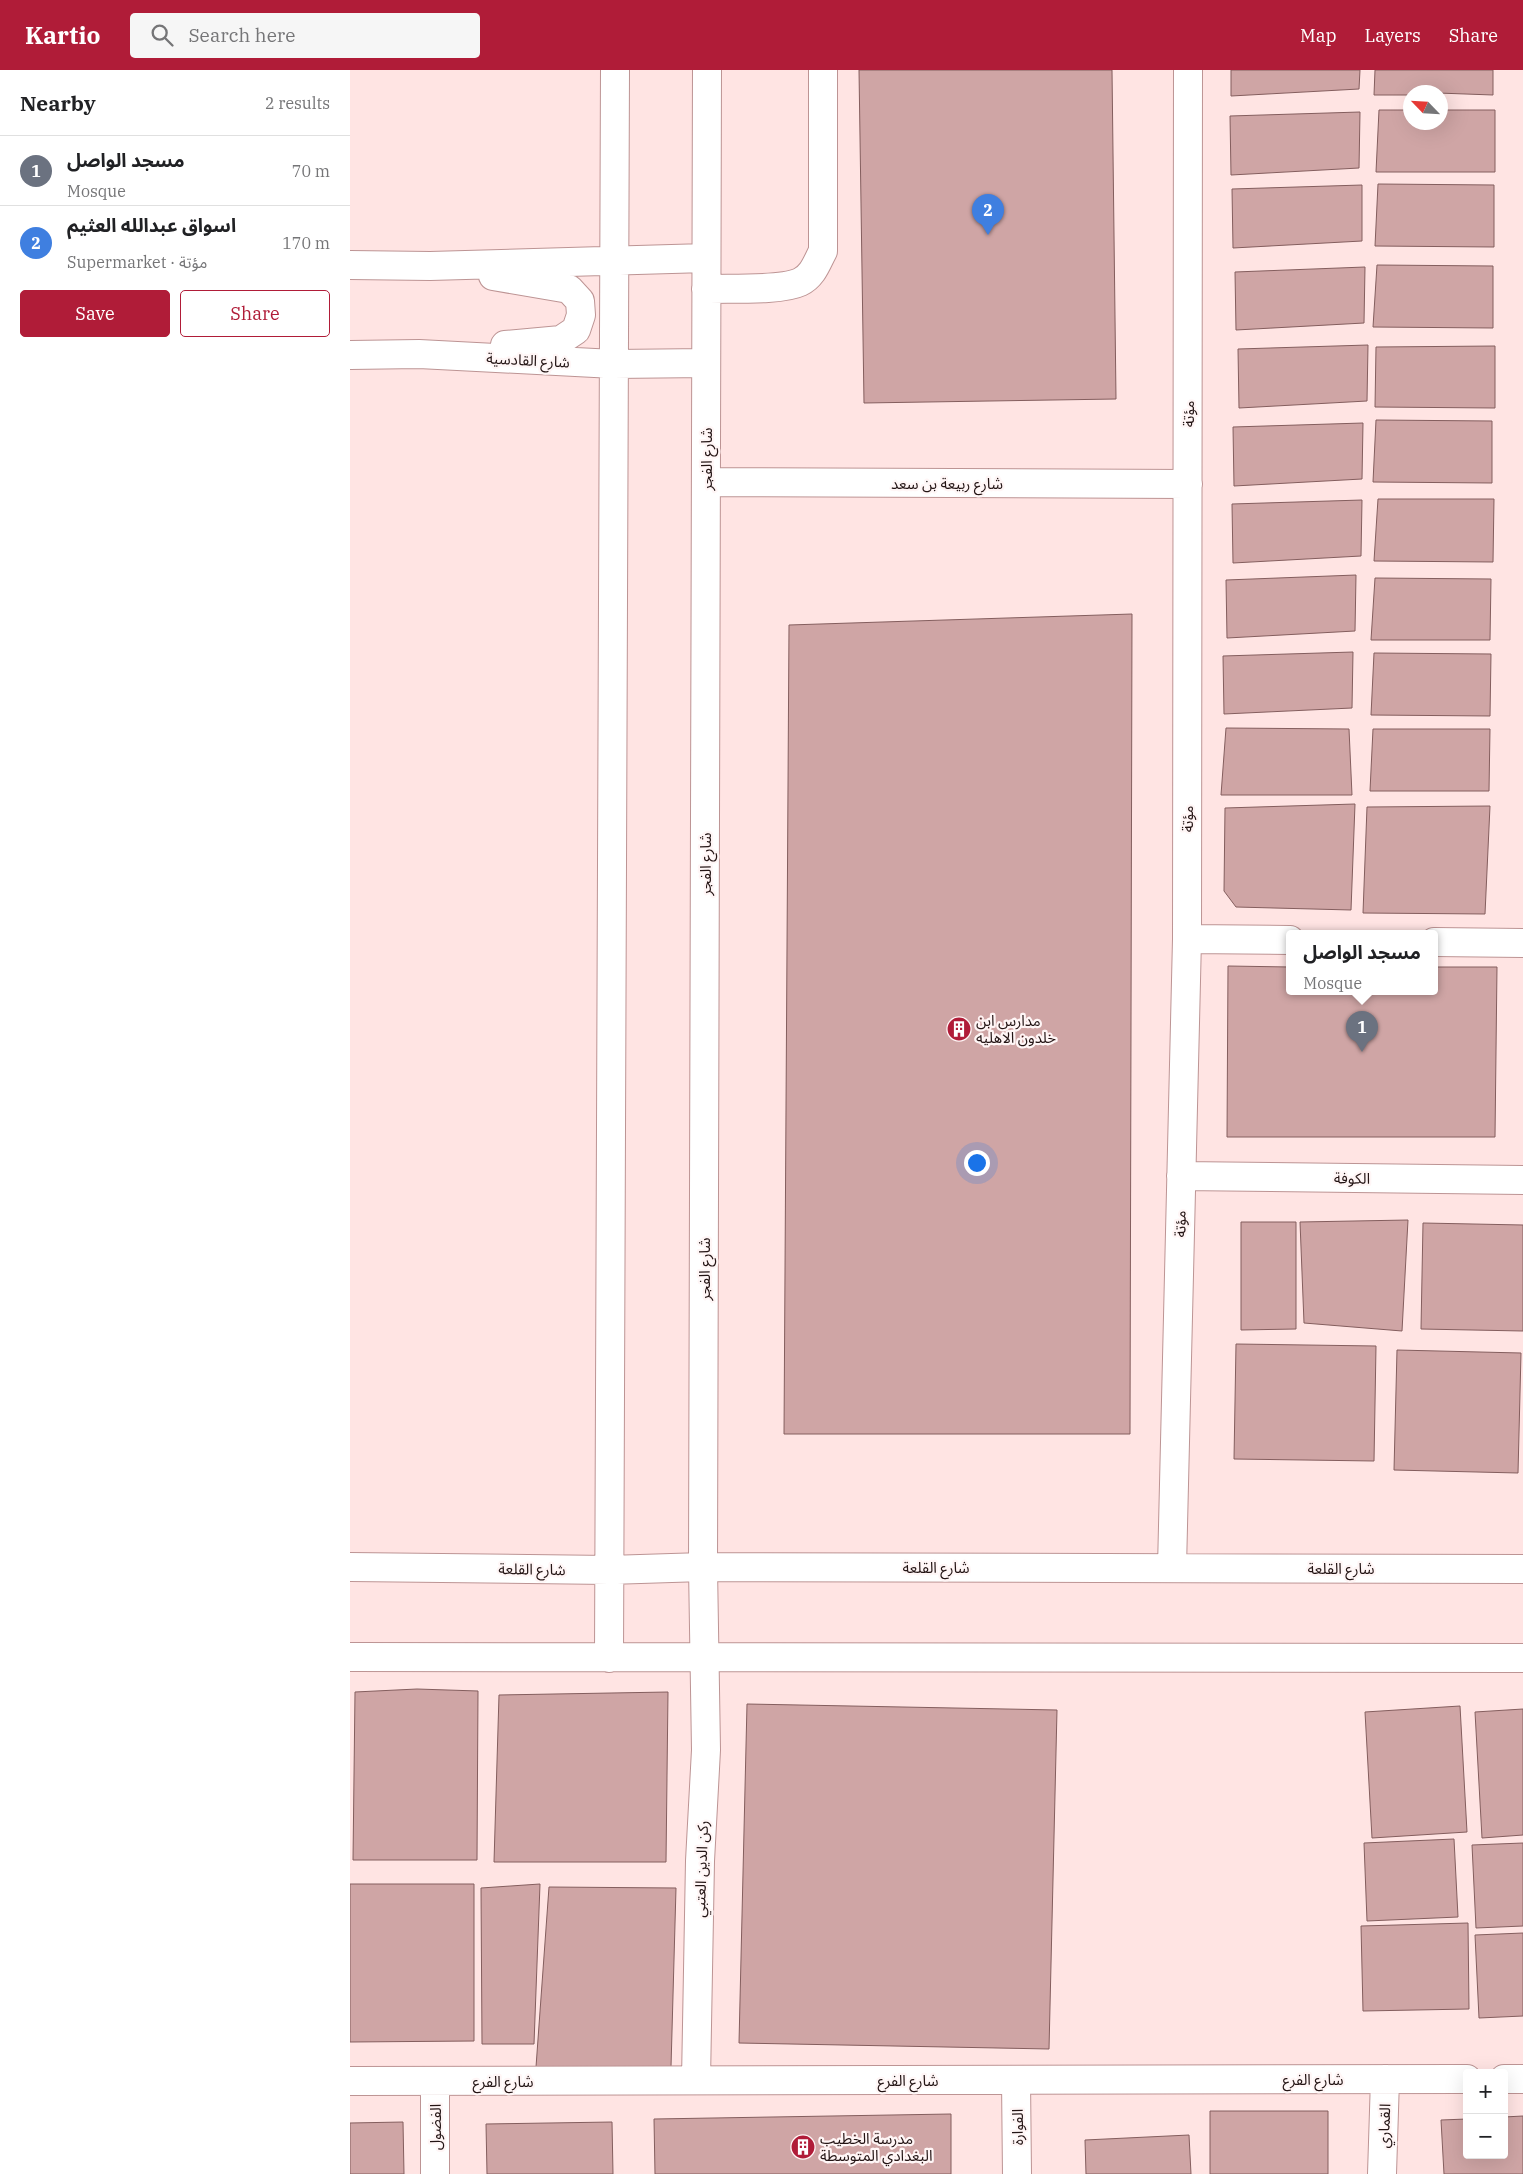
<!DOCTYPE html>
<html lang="en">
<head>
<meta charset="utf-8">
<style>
  :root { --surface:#fff; --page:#f6f6f6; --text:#202124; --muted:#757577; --line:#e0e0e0; --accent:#b01c38 }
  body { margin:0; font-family:"IBM Plex Serif","Noto Sans Arabic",serif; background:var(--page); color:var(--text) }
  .controls { position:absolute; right:15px; bottom:15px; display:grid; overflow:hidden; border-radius:5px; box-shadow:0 5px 20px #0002 }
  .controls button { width:45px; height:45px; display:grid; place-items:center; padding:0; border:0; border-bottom:1px solid var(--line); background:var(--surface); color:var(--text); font:25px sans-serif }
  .compass { position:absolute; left:1053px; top:15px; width:45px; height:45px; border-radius:50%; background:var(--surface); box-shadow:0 5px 20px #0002; rotate:295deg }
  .you { position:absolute; left:626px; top:1092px; width:18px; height:18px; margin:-12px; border:4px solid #fff; border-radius:50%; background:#1a73e8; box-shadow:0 0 0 8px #1a73e833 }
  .badge { display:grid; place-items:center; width:32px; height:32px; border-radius:50%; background:var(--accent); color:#fff; font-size:16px; font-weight:700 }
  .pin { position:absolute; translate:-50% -41px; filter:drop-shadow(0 1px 2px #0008) }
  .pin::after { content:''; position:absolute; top:26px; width:18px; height:15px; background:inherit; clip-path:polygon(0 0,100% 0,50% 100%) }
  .popup { position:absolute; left:936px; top:860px; width:152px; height:65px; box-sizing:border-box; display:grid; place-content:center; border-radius:5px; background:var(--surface); filter:drop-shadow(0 1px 4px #0005); font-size:16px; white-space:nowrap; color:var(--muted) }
  .popup b { font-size:19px; color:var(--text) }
  .popup::after { content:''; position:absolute; left:50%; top:100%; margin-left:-10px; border:10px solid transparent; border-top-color:var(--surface) }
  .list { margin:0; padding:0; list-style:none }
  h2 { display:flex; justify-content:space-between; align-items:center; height:65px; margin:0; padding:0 20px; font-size:21px }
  h2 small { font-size:16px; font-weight:400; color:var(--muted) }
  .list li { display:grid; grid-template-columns:32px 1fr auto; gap:15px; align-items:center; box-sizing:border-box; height:70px; padding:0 20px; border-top:1px solid var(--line) }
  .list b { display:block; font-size:19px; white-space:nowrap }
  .list p { margin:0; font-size:16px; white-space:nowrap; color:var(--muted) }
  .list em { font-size:16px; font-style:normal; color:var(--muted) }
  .actions { display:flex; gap:10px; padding:15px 20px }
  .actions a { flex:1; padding:11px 0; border:1px solid var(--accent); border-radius:5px; text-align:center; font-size:18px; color:var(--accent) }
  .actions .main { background:var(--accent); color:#fff }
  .icon { flex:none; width:28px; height:28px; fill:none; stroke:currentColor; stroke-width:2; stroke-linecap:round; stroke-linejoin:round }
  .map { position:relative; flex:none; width:1173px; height:2104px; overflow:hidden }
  header { display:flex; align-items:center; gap:30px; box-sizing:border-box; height:70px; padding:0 25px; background:var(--accent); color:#fff }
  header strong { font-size:24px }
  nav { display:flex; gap:28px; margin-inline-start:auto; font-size:18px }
  .search { width:350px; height:45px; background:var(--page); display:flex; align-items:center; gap:12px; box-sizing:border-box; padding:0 18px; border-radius:5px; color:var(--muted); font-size:19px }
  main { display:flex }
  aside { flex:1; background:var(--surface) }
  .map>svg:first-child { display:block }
  .building { fill:#cfa5a5; stroke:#845e5e }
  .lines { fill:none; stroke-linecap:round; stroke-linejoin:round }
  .minor-casing { stroke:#bd9494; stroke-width:30 }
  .minor { stroke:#fff; stroke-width:28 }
  .labels { text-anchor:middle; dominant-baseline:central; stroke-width:4.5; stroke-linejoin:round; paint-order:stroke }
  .street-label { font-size:15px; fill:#231414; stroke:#fff6f6 }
  .poi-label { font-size:15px; fill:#231414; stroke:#fff6f6; text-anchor:start }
</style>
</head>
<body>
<header>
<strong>Kartio</strong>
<div class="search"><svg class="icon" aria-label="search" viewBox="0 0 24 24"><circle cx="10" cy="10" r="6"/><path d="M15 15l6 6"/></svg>Search here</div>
<nav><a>Map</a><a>Layers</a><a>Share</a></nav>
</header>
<main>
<aside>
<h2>Nearby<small>2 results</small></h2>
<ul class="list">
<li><span class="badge" style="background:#6b7280">1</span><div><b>مسجد الواصل</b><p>Mosque</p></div><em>70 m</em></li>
<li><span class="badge" style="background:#3f7fe0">2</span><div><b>اسواق عبدالله العثيم</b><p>Supermarket · مؤتة</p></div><em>170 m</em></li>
</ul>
<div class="actions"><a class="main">Save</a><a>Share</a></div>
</aside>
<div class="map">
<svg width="1173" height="2104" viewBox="0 0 1173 2104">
  <rect width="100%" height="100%" fill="#ffe4e3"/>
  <path class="building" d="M509 0H762L766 329 514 333Z
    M881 0H1010L1009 19 881 26Z
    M1025 0H1143V25L1060 22V25H1024Z
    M1029 40H1060V52H1090V40H1145V102H1026Z
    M1010 42 1009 98 881 105 880 46Z
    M1028 114 1144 115V177L1025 176Z
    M1012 115V171L883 178 882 119Z
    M1027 195 1143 196V258L1023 257Z
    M1015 197 1014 253 886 260 885 202Z
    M1018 275 1017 331 889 338 888 279Z
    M1145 276V338L1025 337 1026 277Z
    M1026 350 1142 351V413L1023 412Z
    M1013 353 1012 409 884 416 883 357Z
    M1028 429H1144L1143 492 1024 491Z
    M1012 430 1011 486 883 493 882 434Z
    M1006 505 1005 561 877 568 876 510Z
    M1025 508 1141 509 1140 570H1021Z
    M782 544 780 1364H434L439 555Z
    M1003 582 1002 638 874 644 873 586Z
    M1024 583 1141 584 1140 646 1021 645Z
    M876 658 999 659 1002 725H871Z
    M1023 659H1140L1139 721H1020Z
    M1005 734 1001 840 886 837 874 821 875 738Z
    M1140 736 1135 844 1013 843 1017 737Z
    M878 896 940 897V921H1084V897H1147L1145 1067H877Z
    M1058 1150 1052 1261 954 1253 950 1152Z
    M891 1152H946V1259L891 1260Z
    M1073 1153 1173 1155V1261L1071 1259Z
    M886 1274 1026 1276 1024 1391 884 1389Z
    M1047 1280 1171 1283 1168 1403 1044 1400Z
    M67 1619 128 1621 127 1790H3L5 1622Z
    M318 1622 316 1792H144L149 1625Z
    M397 1634 707 1640 699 1979 389 1973Z
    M1110 1636 1117 1762 1022 1768 1015 1642Z
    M1173 1639V1765L1132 1768 1125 1642Z
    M1104 1769 1108 1847 1017 1851 1014 1773Z
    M1173 1773V1856L1126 1858 1122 1775Z
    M0 1814H124V1971L0 1972Z
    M190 1814 184 1974H132L131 1818Z
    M199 1817 326 1818 321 1997H186Z
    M1118 1853 1119 1939 1013 1941 1011 1856Z
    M1173 1863V1946L1129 1948 1125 1865Z
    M860 2041H978V2104H860Z
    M601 2044V2104H305L304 2049Z
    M1173 2046V2104H1094L1091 2050 1117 2049V2085H1154V2047Z
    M53 2052 54 2104H0V2053Z
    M262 2052 263 2104H137L136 2054Z
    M839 2065 841 2104H736L735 2070Z"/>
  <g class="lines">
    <defs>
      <path id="minor" d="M0 195 80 196 356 188
        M143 206 219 219 230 231 231 245 226 260 211 270 155 275
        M356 219C379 218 431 221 450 212 463 206 467 192 473 181V0
        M0 285 69 284 264 294 356 293
        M356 412 838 414
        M837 869 940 870
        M1084 872 1173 873
        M831 1106 1173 1110
        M0 1497 259 1500 353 1497 1173 1499
        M822 1498 837 869 838 0
        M0 1587 1173 1588
        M259 1588 265 0
        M1154 2009H1173
        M346 2010 350 1791 356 1680 353 1497 357 0
        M666 2010 667 2104
        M0 2011 1117 2009
        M85 2104V2011
        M1032 2104 1035 2009"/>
    </defs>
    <use href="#minor" class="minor-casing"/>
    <use href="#minor" class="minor"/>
  </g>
  <defs>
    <symbol id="building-disc" viewBox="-11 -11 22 22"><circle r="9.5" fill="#b01c38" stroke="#fff6f6"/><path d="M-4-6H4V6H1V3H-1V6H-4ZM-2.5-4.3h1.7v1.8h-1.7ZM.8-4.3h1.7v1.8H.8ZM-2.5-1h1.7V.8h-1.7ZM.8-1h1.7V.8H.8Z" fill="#fff"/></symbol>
  </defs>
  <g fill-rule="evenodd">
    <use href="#building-disc" x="595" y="945" width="28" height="28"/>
    <use href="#building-disc" x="439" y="2063" width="28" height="28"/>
  </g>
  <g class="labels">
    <g class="street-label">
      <text transform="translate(178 290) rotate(3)">شارع القادسية</text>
      <text transform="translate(838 344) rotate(-90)">مؤتة</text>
      <text transform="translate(356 389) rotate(-90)">شارع الفجر</text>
      <text x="597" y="413">شارع ربيعة بن سعد</text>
      <text transform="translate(837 749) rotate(-90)">مؤتة</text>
      <text transform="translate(355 794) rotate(-90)">شارع الفجر</text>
      <text transform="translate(1002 1108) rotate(1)">الكوفة</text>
      <text transform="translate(830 1154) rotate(-89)">مؤتة</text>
      <text transform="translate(354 1199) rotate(-90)">شارع الفجر</text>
      <text x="586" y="1497">شارع القلعة</text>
      <text x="991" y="1498">شارع القلعة</text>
      <text transform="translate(182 1499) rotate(1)">شارع القلعة</text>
      <text transform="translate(351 1799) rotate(-88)">ركن الدين العتبي</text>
      <text x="963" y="2009">شارع الفرع</text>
      <text x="558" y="2010">شارع الفرع</text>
      <text x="153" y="2011">شارع الفرع</text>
      <text transform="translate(1034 2056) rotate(-88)">القماري</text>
      <text transform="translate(85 2057) rotate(-90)">الفضول</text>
      <text transform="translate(667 2057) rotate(-90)">الفوارة</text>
    </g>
    <g class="poi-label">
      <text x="626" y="950">مدارس ابن<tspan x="626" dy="17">خلدون الاهليه</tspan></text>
      <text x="470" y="2068">مدرسة الخطيب<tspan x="470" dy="17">البغدادي المتوسطة</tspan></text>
    </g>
  </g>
</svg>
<div class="controls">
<button>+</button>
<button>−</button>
</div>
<svg class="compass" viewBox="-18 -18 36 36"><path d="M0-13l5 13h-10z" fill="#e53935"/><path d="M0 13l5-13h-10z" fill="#757577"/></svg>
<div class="you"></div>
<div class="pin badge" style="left:1012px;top:982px;background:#6b7280">1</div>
<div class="popup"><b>مسجد الواصل</b>Mosque</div>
<div class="pin badge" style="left:638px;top:165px;background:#3f7fe0">2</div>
</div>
</main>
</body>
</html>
